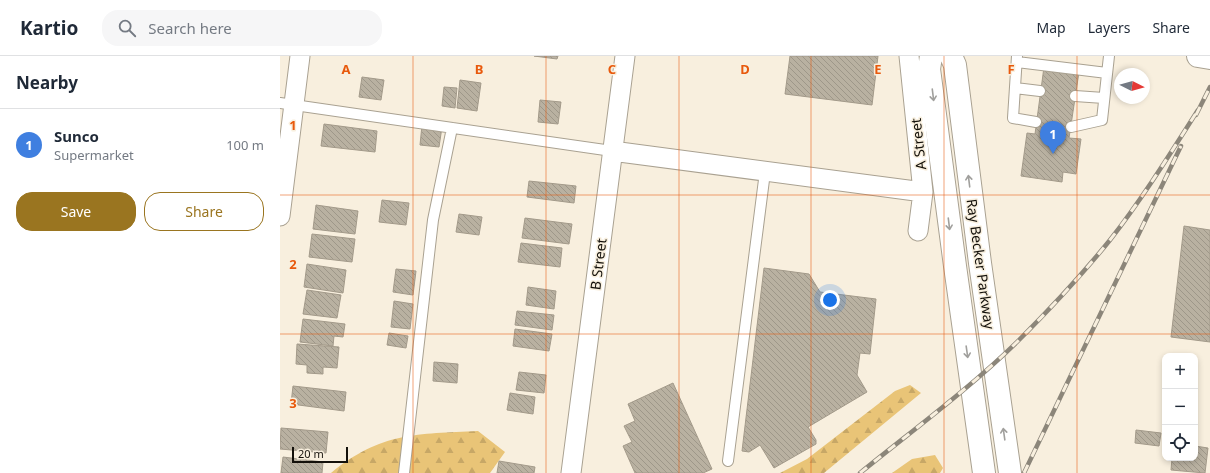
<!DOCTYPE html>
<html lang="en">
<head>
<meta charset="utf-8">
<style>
  :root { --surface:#fff; --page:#f6f6f7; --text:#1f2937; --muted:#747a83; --line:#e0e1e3; --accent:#9a7520 }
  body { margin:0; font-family:"Noto Sans",sans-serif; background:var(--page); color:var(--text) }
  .controls { position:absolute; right:12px; bottom:12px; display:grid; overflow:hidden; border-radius:8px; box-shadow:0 2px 6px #0003 }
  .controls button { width:36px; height:36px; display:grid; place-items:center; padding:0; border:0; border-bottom:1px solid var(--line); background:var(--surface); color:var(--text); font:20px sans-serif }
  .compass { position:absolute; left:834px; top:12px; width:36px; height:36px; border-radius:50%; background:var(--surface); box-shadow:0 2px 6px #0003; rotate:96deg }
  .scale { position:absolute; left:12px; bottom:10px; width:56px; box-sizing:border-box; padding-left:4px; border:2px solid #14110b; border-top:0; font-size:11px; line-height:14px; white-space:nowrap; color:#14110b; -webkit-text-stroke:3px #f8efde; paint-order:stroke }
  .you { position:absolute; left:550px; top:244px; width:14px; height:14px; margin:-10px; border:3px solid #fff; border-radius:50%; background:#1a73e8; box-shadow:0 0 0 6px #1a73e833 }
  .badge { display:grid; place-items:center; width:26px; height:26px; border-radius:50%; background:var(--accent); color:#fff; font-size:13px; font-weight:700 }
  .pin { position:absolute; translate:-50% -33px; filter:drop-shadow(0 1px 2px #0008) }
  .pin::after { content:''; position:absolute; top:21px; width:14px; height:12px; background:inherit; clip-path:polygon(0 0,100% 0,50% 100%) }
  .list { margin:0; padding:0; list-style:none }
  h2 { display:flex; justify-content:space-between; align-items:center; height:52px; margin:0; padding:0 16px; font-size:17px }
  h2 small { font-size:13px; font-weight:400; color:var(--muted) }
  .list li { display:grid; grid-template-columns:26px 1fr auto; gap:12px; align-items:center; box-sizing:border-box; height:72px; padding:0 16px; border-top:1px solid var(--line) }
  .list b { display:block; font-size:15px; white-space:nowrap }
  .list p { margin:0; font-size:13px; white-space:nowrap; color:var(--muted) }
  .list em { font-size:13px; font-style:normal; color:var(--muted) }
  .actions { display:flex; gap:8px; padding:12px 16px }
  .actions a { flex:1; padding:9px 0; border:1px solid var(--accent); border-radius:16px; text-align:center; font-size:14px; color:var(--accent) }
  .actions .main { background:var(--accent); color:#fff }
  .icon { flex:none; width:22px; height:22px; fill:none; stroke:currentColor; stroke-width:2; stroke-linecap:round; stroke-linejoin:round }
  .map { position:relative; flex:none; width:930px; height:417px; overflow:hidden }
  header { display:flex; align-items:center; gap:24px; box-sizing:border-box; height:56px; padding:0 20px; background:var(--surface); border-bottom:1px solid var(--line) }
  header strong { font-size:19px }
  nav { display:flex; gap:22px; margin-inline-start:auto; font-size:14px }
  .search { width:280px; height:36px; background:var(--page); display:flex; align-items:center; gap:10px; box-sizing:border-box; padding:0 14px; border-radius:16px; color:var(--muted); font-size:15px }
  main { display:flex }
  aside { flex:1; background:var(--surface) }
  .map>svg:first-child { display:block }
  .forest { fill:url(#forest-firs) }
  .building { fill:url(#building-back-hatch); stroke:#a39a8a }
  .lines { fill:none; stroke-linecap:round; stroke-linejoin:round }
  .lane-casing { stroke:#a9a191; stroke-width:12 }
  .street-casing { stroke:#a9a191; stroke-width:21 }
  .secondary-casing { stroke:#a9a191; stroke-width:24 }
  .lane { stroke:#fff; stroke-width:10 }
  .street { stroke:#fff; stroke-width:19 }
  .secondary { stroke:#fff; stroke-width:22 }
  .rail-casing { stroke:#8c867a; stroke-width:4.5 }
  .rail { stroke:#f8efde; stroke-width:3; stroke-dasharray:9; stroke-linecap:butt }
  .oneway { stroke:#a1a09d }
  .grid { fill:none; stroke:#e8590c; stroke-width:1; stroke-opacity:0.55 }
  .labels { text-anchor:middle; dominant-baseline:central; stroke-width:3; stroke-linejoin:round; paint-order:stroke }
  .street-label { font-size:14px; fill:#14110b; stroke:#f8efde }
  .grid-label { font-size:13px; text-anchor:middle; font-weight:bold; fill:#e8590c; stroke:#f8efde; stroke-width:3; stroke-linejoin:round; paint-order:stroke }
</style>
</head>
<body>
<header>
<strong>Kartio</strong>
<div class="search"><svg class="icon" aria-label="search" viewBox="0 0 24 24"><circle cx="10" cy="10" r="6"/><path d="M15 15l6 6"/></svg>Search here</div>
<nav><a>Map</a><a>Layers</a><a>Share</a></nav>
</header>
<main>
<aside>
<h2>Nearby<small></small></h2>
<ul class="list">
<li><span class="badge" style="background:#3f7fe0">1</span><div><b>Sunco</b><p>Supermarket</p></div><em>100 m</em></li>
</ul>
<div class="actions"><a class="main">Save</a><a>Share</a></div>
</aside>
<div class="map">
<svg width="930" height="417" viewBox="0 0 930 417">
  <defs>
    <pattern id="forest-firs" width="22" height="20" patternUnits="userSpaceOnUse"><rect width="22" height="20" fill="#e9c477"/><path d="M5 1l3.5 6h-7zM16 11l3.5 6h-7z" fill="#c7a766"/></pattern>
    <pattern id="building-back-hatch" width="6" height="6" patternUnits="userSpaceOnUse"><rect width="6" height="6" fill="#b9b1a1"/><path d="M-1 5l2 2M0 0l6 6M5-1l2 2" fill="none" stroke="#9e9789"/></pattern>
  </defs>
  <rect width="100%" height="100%" fill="#f8efde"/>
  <path class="forest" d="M630 329 641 337 544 417H500L527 403 615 335Z
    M198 375 225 396 210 417H51C101 376 137 378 198 375Z
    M655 399 663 412 660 417H612L632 403Z"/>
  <path class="building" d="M254 0H278L277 3Z
    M510 0H598L592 49 505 38Z
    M764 11 799 16 789 82 801 83 796 118 783 116 782 126 741 120 747 77 755 78Z
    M82 21 104 24 101 44 79 41Z
    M180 24 201 27 197 55 177 52Z
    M164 31 177 32 175 52 162 50Z
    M260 44 281 46 278 68 258 66Z
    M44 68 97 75 95 96 41 90Z
    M142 69 162 71 159 91 140 89Z
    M249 125 296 130 294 147 247 141Z
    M102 144 129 147 126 169 99 166Z
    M36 149 78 155 75 178 33 173Z
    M179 158 202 161 199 179 176 176Z
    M245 162 292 168 289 188 242 182Z
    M904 170 930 174V286L891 281Z
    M32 178 75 183 72 206 29 201Z
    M241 187 282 192 280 211 238 206Z
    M27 208 66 214 63 237 24 231Z
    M484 212 529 218 540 236 596 243 590 298 580 297 577 319 587 336 528 371 536 384V388L494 412 480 389 469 396 462 395Z
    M116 213 136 215 133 239 113 236Z
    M248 231 276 235 274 253 246 249Z
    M27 234 61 239 57 262 23 258Z
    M114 245 133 248 130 273 111 271Z
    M237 255 274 259 272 274 235 269Z
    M23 263 65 268 63 281 54 280 53 290 20 286Z
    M235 273 272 278 269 295 233 290Z
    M109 277 128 280 126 292 107 289Z
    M17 288 59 291 57 312 43 311V318L27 317V309L16 308Z
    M154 306 178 308 177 327 153 325Z
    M239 316 266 319 264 337 236 334Z
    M393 327 432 413 423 417H355L343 390 352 386 344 370 355 365 348 348Z
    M13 330 66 336 64 355 11 348Z
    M230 337 255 341 253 358 227 354Z
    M1 372 48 376 46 397 0 393Z
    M856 374 881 377 879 390 855 387Z
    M915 390 928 392 925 417 891 414 892 402H915Z
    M3 401 43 406 42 417H1Z
    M219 405 255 411 254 417H217Z"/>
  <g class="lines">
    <defs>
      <path id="lane" d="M737 0 733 62 756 66
        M737 6 827 17
        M735 32 760 35
        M795 40 824 42
        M0 47 332 95
        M791 71 822 64 829 0
        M448 405 485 116
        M124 417 153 164 172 72"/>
      <path id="street" d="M629 0 643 136 638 175
        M332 95 643 136
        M0 160 20 0
        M291 417 345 0"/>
      <path id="secondary" d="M651 0 649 13 675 210 704 417
        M671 0 675 9 700 207 730 417
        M918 0 930 2"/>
    </defs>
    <use href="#lane" class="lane-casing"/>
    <use href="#street" class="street-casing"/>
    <use href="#secondary" class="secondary-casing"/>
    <use href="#lane" class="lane"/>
    <use href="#street" class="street"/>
    <use href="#secondary" class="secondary"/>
    <defs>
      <path id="rail" d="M916 59 930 31
        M580 417C633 374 689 333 738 285 770 253 801 220 830 184 862 143 890 98 918 54
        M744 417 901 90"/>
    </defs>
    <use href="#rail" class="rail-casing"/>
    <use href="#rail" class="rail"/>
  </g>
  <defs><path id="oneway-shaft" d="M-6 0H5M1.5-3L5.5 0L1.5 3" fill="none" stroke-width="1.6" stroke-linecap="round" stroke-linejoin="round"/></defs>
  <g class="oneway">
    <use href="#oneway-shaft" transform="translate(653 39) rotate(83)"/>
    <use href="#oneway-shaft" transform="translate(689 125) rotate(-97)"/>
    <use href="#oneway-shaft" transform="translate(669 168) rotate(83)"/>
    <use href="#oneway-shaft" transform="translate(687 296) rotate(82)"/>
    <use href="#oneway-shaft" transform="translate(724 378) rotate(-98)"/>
  </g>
  <path class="grid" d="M133 0V417M266 0V417M399 0V417M531 0V417M664 0V417M797 0V417M0 139H930M0 278H930"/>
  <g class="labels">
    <g class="street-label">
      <text transform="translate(638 88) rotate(-96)">A Street</text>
      <text transform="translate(318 208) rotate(-83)">B Street</text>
      <text transform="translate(701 208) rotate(82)">Ray Becker Parkway</text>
    </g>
  </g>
  <g class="grid-label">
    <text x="66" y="18">A</text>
    <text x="199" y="18">B</text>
    <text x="332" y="18">C</text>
    <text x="465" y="18">D</text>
    <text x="598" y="18">E</text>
    <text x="731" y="18">F</text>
    <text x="13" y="74">1</text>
    <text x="13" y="213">2</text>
    <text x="13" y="352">3</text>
  </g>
</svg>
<div class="controls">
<button>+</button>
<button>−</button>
<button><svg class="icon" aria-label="locate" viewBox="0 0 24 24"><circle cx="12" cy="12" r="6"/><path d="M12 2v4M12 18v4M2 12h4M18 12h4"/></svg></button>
</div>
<svg class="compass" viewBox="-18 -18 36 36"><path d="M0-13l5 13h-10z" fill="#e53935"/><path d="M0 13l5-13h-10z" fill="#747a83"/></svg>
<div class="scale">20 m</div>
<div class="you"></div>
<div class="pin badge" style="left:773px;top:98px;background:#3f7fe0">1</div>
</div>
</main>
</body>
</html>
